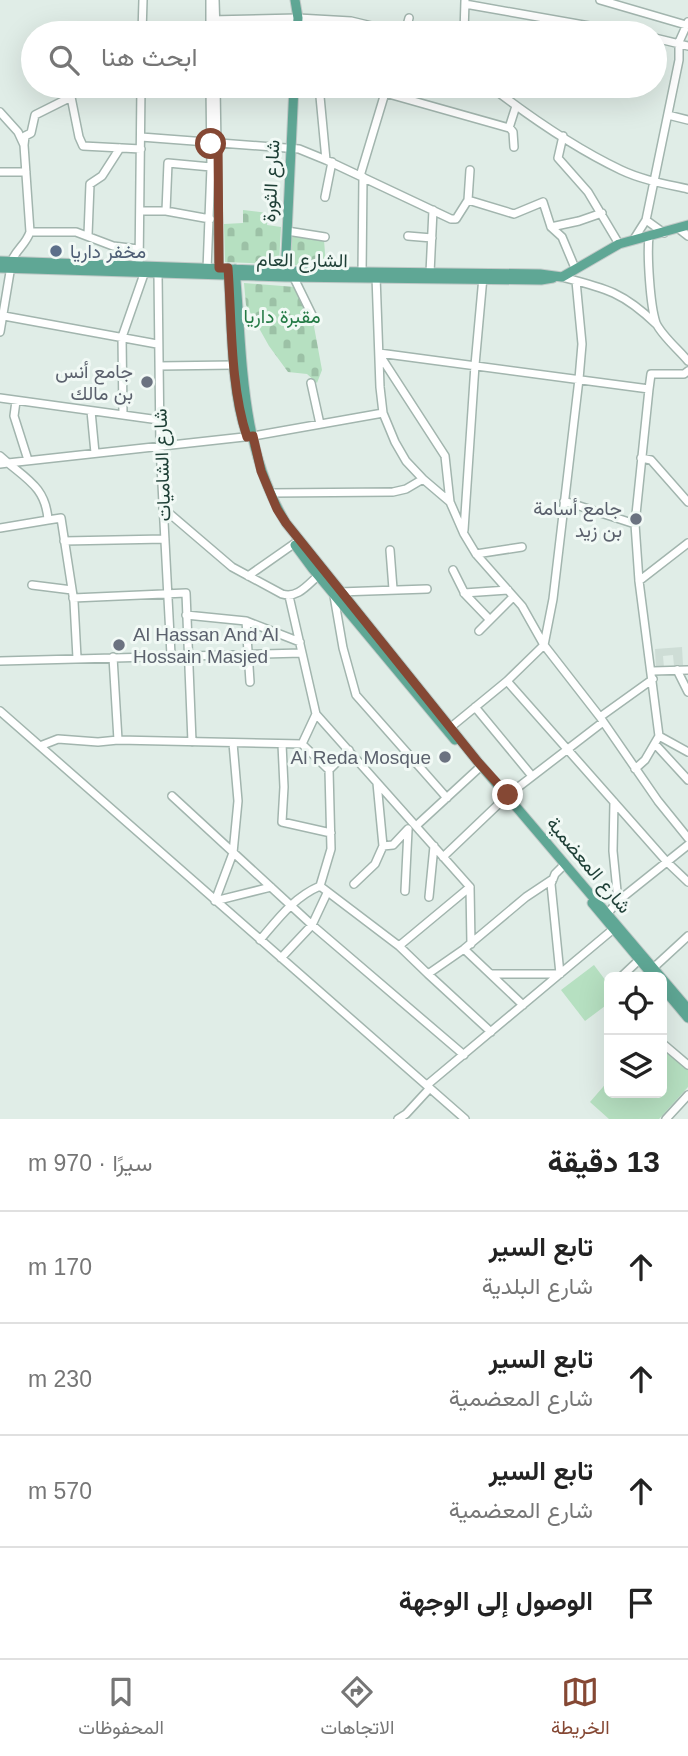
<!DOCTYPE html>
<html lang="ar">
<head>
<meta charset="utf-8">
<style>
  :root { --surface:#fff; --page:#f6f6f6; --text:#222; --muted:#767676; --line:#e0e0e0; --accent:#854834 }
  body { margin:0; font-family:Helvetica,Vazirmatn,sans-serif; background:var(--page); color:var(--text); direction:rtl }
  .controls { position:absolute; right:21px; bottom:21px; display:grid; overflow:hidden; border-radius:10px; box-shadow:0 7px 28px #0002 }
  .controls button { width:63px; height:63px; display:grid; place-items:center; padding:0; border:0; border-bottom:2px solid var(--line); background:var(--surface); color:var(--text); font:35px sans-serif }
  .stop { position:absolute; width:21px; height:21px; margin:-16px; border:5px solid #854834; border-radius:50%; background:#fff }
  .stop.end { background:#854834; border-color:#fff; box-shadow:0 2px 7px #0008 }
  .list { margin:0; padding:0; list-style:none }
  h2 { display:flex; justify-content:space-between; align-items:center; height:91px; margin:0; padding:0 28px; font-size:30px }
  h2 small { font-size:23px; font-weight:400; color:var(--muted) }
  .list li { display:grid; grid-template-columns:46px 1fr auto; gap:21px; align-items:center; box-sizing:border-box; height:112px; padding:0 28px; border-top:2px solid var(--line) }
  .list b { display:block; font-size:26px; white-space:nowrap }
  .list p { margin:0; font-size:23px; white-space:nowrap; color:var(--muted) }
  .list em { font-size:23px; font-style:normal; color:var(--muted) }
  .icon { flex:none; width:38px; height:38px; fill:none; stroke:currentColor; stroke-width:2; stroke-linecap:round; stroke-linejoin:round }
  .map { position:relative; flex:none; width:688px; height:1119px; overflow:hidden; direction:ltr }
  .search { position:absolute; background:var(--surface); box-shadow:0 7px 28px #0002; left:21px; right:21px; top:21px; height:77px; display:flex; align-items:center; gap:18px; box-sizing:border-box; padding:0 24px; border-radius:38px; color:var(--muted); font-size:26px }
  .sheet { height:539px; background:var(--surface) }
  nav { display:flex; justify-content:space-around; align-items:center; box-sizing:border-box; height:98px; border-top:2px solid var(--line); background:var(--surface); font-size:19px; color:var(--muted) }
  nav a { display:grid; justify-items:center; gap:4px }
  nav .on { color:var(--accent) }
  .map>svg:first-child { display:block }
  .built { fill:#ceddd6 }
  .cemetery { fill:url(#cemetery-stones) }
  .garden { fill:#b6e0c1 }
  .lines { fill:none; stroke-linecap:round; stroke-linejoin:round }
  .minor-casing { stroke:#a2b5ae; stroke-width:10 }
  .major-casing { stroke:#c0c9c7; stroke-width:11 }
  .minor { stroke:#fff; stroke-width:7 }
  .major { stroke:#5fa795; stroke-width:9 }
  .route { stroke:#854834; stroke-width:9 }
  .service-dot { fill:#5c6f8a; stroke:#f1f9f5; stroke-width:2.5 }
  .worship-dot { fill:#6b7280; stroke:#f1f9f5; stroke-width:2.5 }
  .labels { text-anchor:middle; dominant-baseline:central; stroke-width:6; stroke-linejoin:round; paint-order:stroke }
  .street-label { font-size:19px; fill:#1e3f36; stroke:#f1f9f5 }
  .service-label { font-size:19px; fill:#4e5e75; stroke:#f1f9f5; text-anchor:start }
  .park-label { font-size:19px; fill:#247a45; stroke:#f1f9f5 }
  .worship-label { font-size:19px; fill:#5b616d; stroke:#f1f9f5; text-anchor:end }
</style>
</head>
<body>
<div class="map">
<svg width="688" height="1119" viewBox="0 0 688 1119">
  <defs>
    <pattern id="cemetery-stones" width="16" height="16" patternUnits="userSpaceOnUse" patternTransform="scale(1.75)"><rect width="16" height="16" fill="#b6e0c1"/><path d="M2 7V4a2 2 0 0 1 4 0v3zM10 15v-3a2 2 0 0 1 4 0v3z" fill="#9cc1a6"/></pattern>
  </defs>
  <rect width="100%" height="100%" fill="#e0ede7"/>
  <path class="built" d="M682 647 683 665 674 666 673 655 663 656 664 668 656 669 655 649Z"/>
  <path class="cemetery" d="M243 210 268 213 267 225 281 227 279 264 225 262 224 224 243 223Z
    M292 233 324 240 326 266 290 265Z
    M244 283 295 287 313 321 322 370 317 383 307 374 288 372 269 346 246 305Z"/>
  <path class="garden" d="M594 965 609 985V1003L585 1021 561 990Z
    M662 1044 688 1067V1087L659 1119H609L590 1102 609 1080V1093H662Z"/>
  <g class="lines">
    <defs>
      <path id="minor" d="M215 0 216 33
        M600 0 686 25
        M465 4 629 33
        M210 20 298 18 351 21 401 33
        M142 33 143 0
        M210 33V0
        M261 33 262 19
        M405 33 409 18
        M464 33 465 1
        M655 38 688 46
        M216 86 219 271
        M319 86 326 160
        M369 86 385 93 509 128 516 106
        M490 86C530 117 575 148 621 170 642 180 666 184 688 189
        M0 112 18 132 24 145 30 232C26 244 17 249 12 260L0 332
        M668 115 688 120
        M509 127 513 132 514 147
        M563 136 558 158 588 192 619 244
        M141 137 299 149 326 160 451 219H456L468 200 514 214 543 202 551 227 579 221 602 213
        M24 145 25 136 31 133 35 115 71 97 79 137 83 146 141 149
        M0 172H26
        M360 176 385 93
        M325 197 332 162
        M468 200 470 170
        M140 211H166L210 219
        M166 211 168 163 211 167
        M551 227 562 237 575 268
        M679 229 688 236
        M287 231 325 237
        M30 232H76L113 246 138 249
        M664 233 646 220 679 60V42L688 22
        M88 235 90 184 102 176 120 148
        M408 236 432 238
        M649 236C647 255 650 305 656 323 662 336 679 350 688 361
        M634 239 646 220
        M139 270 141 86
        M207 270 211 167 210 86
        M430 273 433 210
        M158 274 160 446 171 655
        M362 274 363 177
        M376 276 380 387 383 413 395 442 406 461 423 479 450 502 464 534 476 554 522 606 544 645 600 717 658 801 688 838
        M562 277C605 288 623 292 656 324
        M294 278 315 321
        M4 316 157 344
        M379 353 649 389 635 524 639 581 659 736 645 760 635 769
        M379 354 445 456 450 502
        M159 366 234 365
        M311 383 320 424
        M649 389 651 374H684L688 371
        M0 398 159 420
        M16 401 14 416 28 460
        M91 411 95 453
        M123 415 122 337 144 274
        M0 456 8 463 253 436 383 413
        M641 458 651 460 688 502
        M0 464 8 463C30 481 46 490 48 520L61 518 74 602 77 658
        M271 493 393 492 406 489 423 479
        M564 501 635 524
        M163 508 232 567 282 594C298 599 308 584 320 574
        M0 528 48 520
        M464 530 475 365 483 277
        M64 541 165 539
        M390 550 393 589
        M476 554 522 547
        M453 570 465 594 490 620
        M248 576 298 541
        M639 581 688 543
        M32 585 72 590
        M339 592 427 589
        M464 593 508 590
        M289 596 316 714 302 744
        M334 596 343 648 356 695 447 798
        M73 598 186 593 192 742
        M186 615 246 621 300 642
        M246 621 250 682
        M479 631 513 597
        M113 657 118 740
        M0 661 302 653
        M677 670 688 692
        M653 671 688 670
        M507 681 667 862 688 882
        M475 707 532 776
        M0 711 465 1119
        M316 714 470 887 471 944
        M600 717 653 679
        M451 727 507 681 544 645 553 599 579 379 582 344 576 281
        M659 736 688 752
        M282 744 284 787 282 822 331 833
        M655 744 688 780
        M40 746 58 739 98 742 118 740 302 744 329 770 349 750
        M172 796 312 925 464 1055
        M614 802 613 851 618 901
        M416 826 479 768
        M383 846 393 845 408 829
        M443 857 508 795 603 722
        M354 884 375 864 383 846 377 783
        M320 886 399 946 428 974 464 949 526 897 553 879
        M405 891 408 830
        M429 897 434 846
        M215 901 233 853 238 801 233 743
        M215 901 271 887
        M608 913 618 901 688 845
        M260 940C278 919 294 897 320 886L331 849 329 770
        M399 946 470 887
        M464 949 523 1005
        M281 958 312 925 327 893
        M650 971 688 936
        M428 974 491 1032
        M492 974H560L551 884 555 874 562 867
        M621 977 639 960
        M662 1043 688 1065
        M427 1085 617 926
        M398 1119 406 1114 430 1088
        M666 1119 688 1095"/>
      <path id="major" d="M295 0 298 18 297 33
        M0 261 285 271 540 274 562 277 619 244 688 225
        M0 268 285 277 541 280 553 278
        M228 268C232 318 230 387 246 433
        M235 269C243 355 239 446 286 523L478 762 688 1009
        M285 276 294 86
        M295 545 312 568 455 740
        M592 903 654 977
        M662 987 688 1018"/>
    </defs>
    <use href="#minor" class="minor-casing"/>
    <use href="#major" class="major-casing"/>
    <use href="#minor" class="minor"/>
    <use href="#major" class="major"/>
  </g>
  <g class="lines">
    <path class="route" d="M211 144H218L219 268H228C232 323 230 385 247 437L253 436 261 471 277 509 286 523 478 762 508 795"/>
  </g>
  <circle class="service-dot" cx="56" cy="251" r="7"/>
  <g class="worship-dot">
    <circle cx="147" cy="382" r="7"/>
    <circle cx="636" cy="519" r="7"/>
    <circle cx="119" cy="645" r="7"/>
    <circle cx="445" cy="757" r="7"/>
  </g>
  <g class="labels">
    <g class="street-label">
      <text transform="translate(271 181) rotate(-87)">شارع الثورة</text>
      <text transform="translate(302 260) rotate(1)">الشارع العام</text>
      <text transform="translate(162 465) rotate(-92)">شارع الشاميات</text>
      <text transform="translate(589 865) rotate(50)">شارع المعضمية</text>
    </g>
    <g class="service-label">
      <text x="70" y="251">مخفر داريا</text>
    </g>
    <g class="park-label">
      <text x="282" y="316">مقبرة داريا</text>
    </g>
    <g class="worship-label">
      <text x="133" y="371">جامع أنس<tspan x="133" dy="22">بن مالك</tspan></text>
      <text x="622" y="508">جامع أسامة<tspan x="622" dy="22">بن زيد</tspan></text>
      <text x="133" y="634" text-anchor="start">Al Hassan And Al<tspan x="133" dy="22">Hossain Masjed</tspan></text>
      <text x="431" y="757">Al Reda Mosque</text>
    </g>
  </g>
</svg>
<div class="controls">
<button><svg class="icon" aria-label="locate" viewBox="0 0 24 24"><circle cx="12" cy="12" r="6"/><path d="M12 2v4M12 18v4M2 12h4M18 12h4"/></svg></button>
<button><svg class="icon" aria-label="layers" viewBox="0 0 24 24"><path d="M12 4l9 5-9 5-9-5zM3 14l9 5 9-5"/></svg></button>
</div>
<div class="stop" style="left:211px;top:144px"></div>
<div class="stop end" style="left:508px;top:795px"></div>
<div class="search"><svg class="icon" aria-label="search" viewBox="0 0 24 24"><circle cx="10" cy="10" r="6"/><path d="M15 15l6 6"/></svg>ابحث هنا</div>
</div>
<section class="sheet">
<h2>13 دقيقة<small>سيرًا · 970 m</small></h2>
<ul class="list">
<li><svg class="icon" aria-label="ahead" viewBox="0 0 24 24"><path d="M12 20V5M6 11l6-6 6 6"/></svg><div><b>تابع السير</b><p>شارع البلدية</p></div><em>170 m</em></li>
<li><svg class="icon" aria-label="ahead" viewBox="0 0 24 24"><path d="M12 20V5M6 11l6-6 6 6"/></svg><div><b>تابع السير</b><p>شارع المعضمية</p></div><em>230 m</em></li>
<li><svg class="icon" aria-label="ahead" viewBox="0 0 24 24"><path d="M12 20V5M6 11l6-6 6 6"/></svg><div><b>تابع السير</b><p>شارع المعضمية</p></div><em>570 m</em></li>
<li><svg class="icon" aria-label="arrive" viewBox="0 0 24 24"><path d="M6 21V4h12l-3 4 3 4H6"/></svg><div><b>الوصول إلى الوجهة</b></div></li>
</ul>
</section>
<nav>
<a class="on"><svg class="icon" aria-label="map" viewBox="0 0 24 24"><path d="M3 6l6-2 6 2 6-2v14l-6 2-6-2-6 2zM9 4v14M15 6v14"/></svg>الخريطة</a>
<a><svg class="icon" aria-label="directions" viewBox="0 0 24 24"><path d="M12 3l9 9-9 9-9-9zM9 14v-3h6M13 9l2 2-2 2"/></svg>الاتجاهات</a>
<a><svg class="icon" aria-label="saved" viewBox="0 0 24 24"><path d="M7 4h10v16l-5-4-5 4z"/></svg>المحفوظات</a>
</nav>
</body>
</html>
